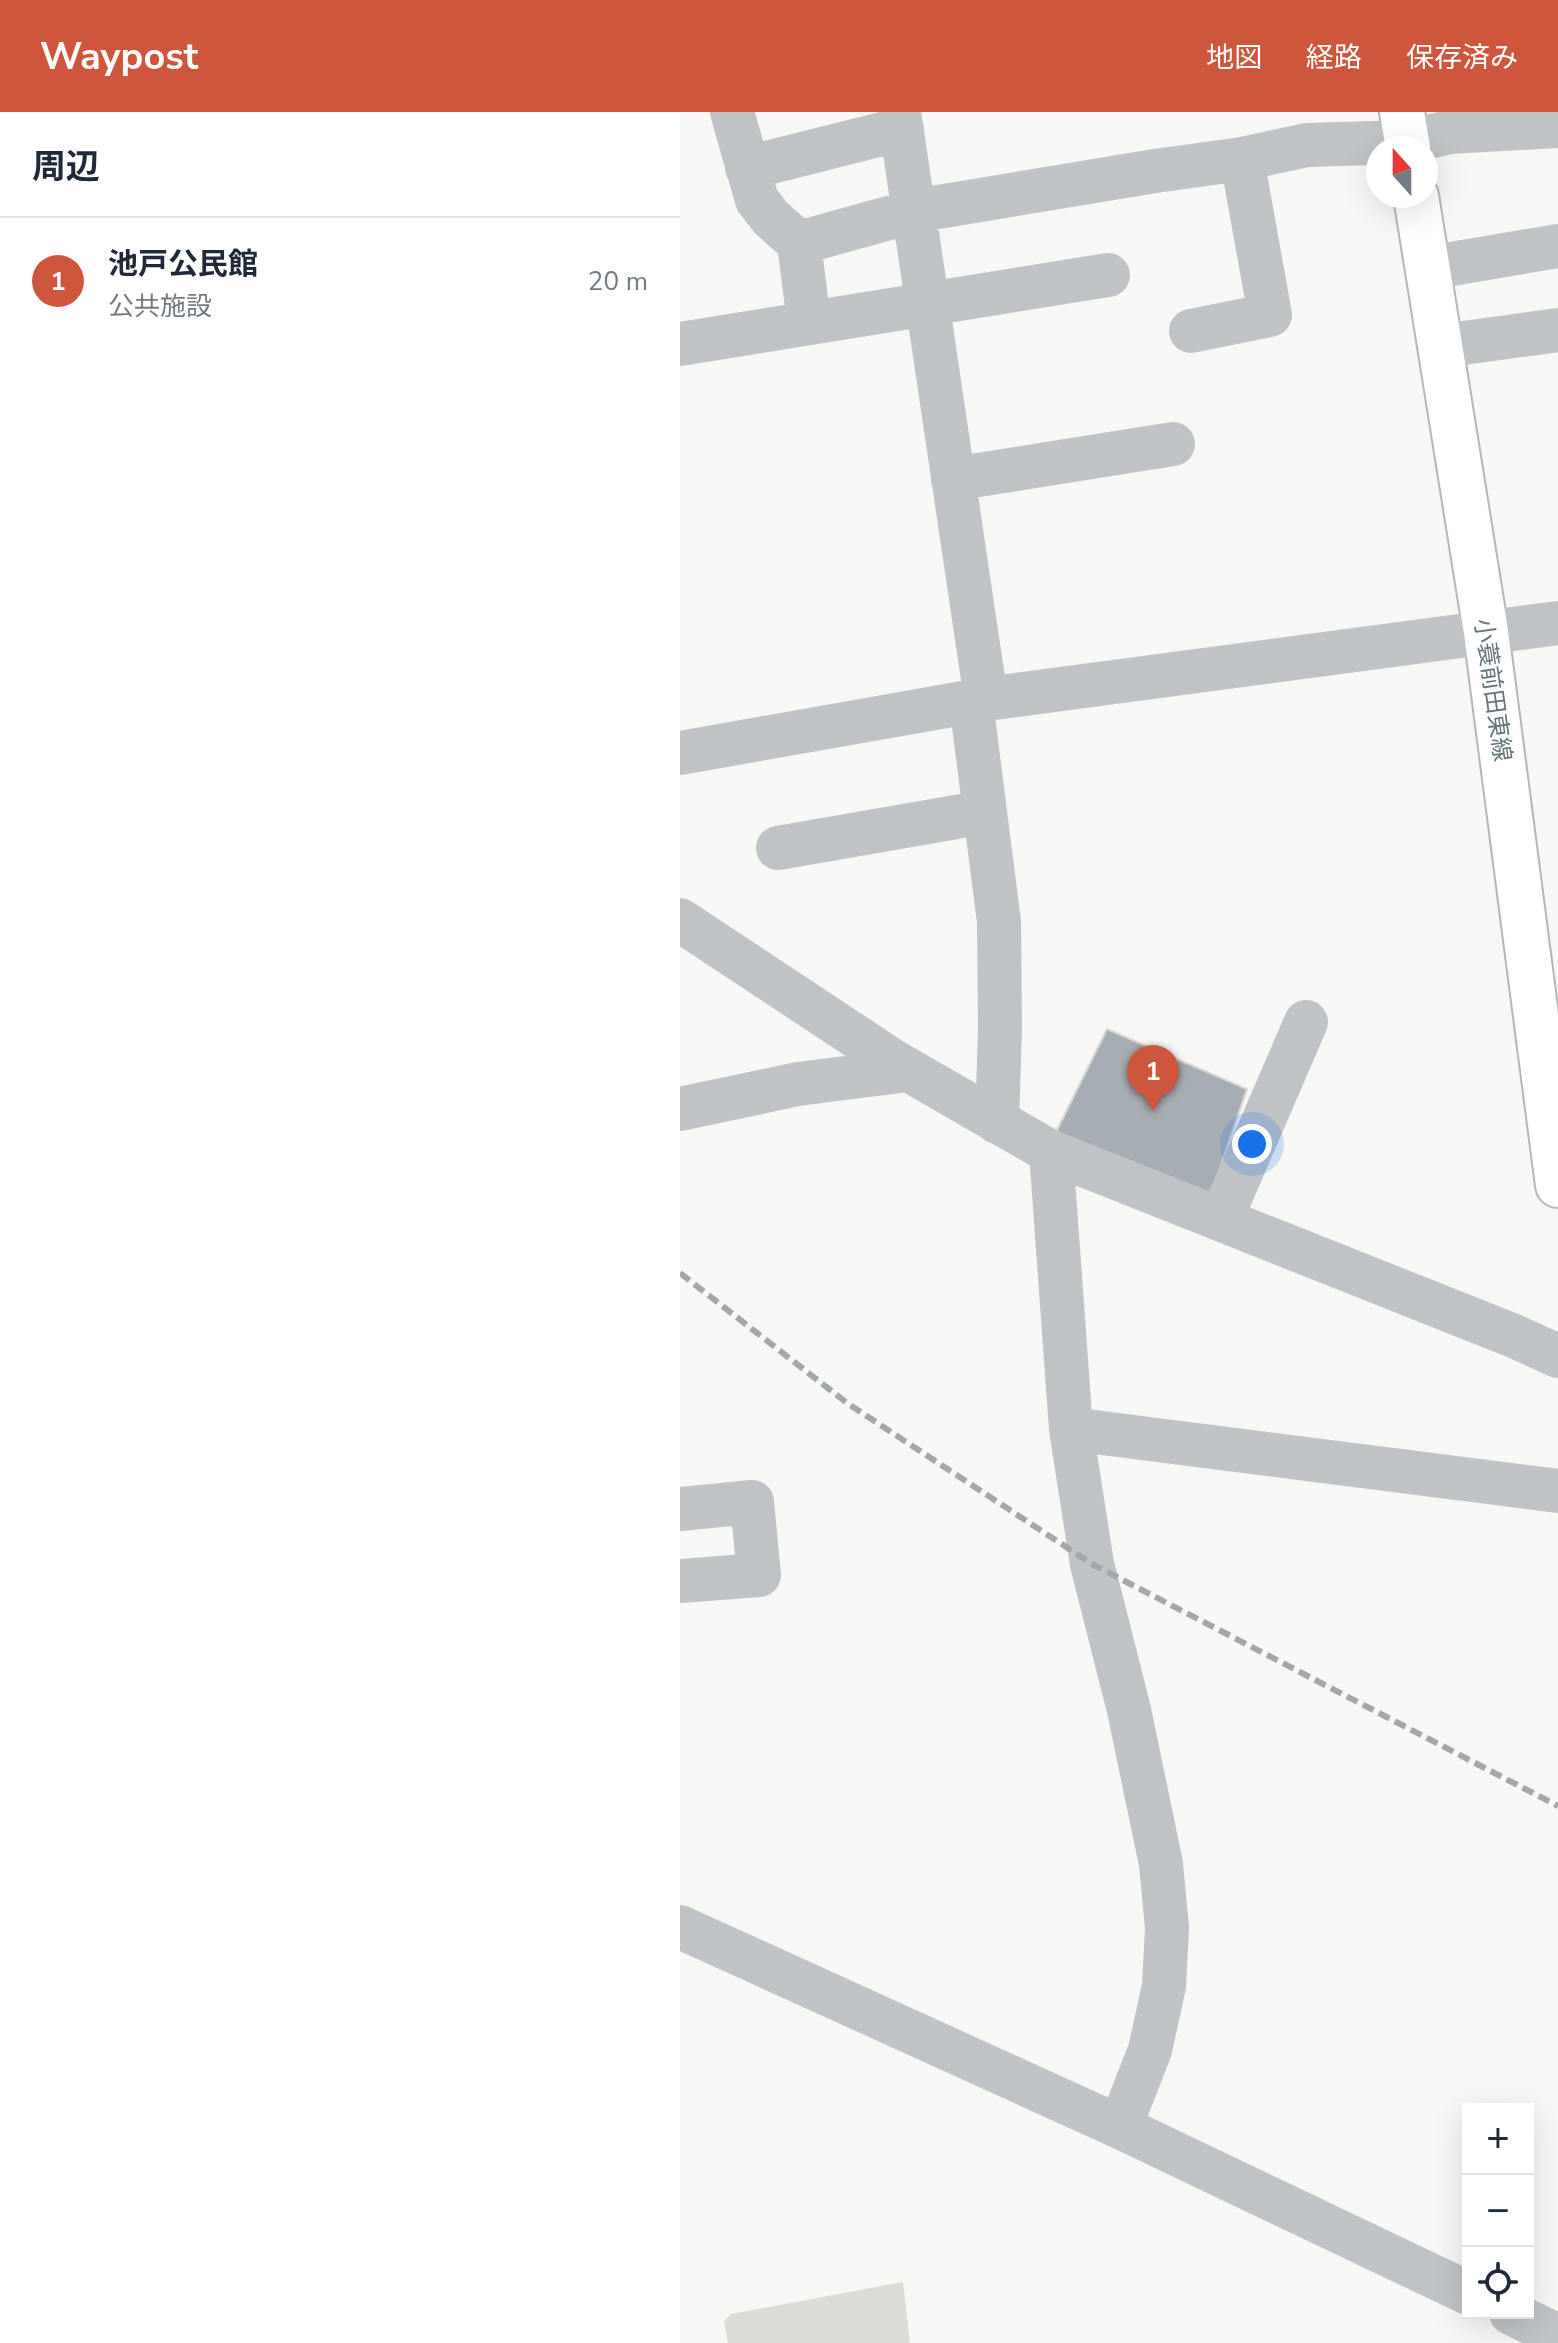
<!DOCTYPE html>
<html lang="ja">
<head>
<meta charset="utf-8">
<style>
  :root { --surface:#fff; --page:#f2f2f3; --text:#1f2937; --muted:#747a83; --line:#e0e1e3; --accent:#ce563d }
  body { margin:0; font-family:"Nunito Sans","Noto Sans JP",sans-serif; background:var(--page); color:var(--text) }
  .controls { position:absolute; right:24px; bottom:24px; display:grid; overflow:hidden; border-radius:0px; box-shadow:0 8px 32px #0002 }
  .controls button { width:72px; height:72px; display:grid; place-items:center; padding:0; border:0; border-bottom:2px solid var(--line); background:var(--surface); color:var(--text); font:40px sans-serif }
  .compass { position:absolute; left:686px; top:24px; width:72px; height:72px; border-radius:50%; background:var(--surface); box-shadow:0 8px 32px #0002; rotate:339deg }
  .you { position:absolute; left:572px; top:1032px; width:28px; height:28px; margin:-20px; border:6px solid #fff; border-radius:50%; background:#1a73e8; box-shadow:0 0 0 12px #1a73e833 }
  .badge { display:grid; place-items:center; width:52px; height:52px; border-radius:50%; background:var(--accent); color:#fff; font-size:26px; font-weight:700 }
  .pin { position:absolute; translate:-50% -66px; filter:drop-shadow(0 2px 4px #0008) }
  .pin::after { content:''; position:absolute; top:42px; width:28px; height:24px; background:inherit; clip-path:polygon(0 0,100% 0,50% 100%) }
  .list { margin:0; padding:0; list-style:none }
  h2 { display:flex; justify-content:space-between; align-items:center; height:104px; margin:0; padding:0 32px; font-size:34px }
  h2 small { font-size:26px; font-weight:400; color:var(--muted) }
  .list li { display:grid; grid-template-columns:52px 1fr auto; gap:24px; align-items:center; box-sizing:border-box; height:128px; padding:0 32px; border-top:2px solid var(--line) }
  .list b { display:block; font-size:30px; white-space:nowrap }
  .list p { margin:0; font-size:26px; white-space:nowrap; color:var(--muted) }
  .list em { font-size:26px; font-style:normal; color:var(--muted) }
  .icon { flex:none; width:44px; height:44px; fill:none; stroke:currentColor; stroke-width:2; stroke-linecap:round; stroke-linejoin:round }
  .map { position:relative; flex:none; width:878px; height:2231px; overflow:hidden }
  header { display:flex; align-items:center; gap:48px; box-sizing:border-box; height:112px; padding:0 40px; background:var(--accent); color:#fff }
  header strong { font-size:38px }
  nav { display:flex; gap:44px; margin-inline-start:auto; font-size:28px }
  main { display:flex }
  aside { flex:1; background:var(--surface) }
  .map>svg:first-child { display:block }
  .green { fill:#d9ddd6 }
  .building { fill:#a7aeb3; stroke:#d9d8d7; stroke-width:2 }
  .lines { fill:none; stroke-linecap:round; stroke-linejoin:round }
  .major-casing { stroke:#b3b7ba; stroke-width:48 }
  .minor { stroke:#bfc3c6; stroke-width:44 }
  .major { stroke:#fff; stroke-width:44 }
  .rail { stroke:#a1a7ab; stroke-width:6; stroke-dasharray:12 6; stroke-linecap:butt }
  .labels { text-anchor:middle; dominant-baseline:central; stroke-width:8; stroke-linejoin:round; paint-order:stroke }
  .street-label { font-size:24px; fill:#66747c; stroke:#fff }
</style>
</head>
<body>
<header>
<strong>Waypost</strong>
<nav><a>地図</a><a>経路</a><a>保存済み</a></nav>
</header>
<main>
<aside>
<h2>周辺<small></small></h2>
<ul class="list">
<li><span class="badge">1</span><div><b>池戸公民館</b><p>公共施設</p></div><em>20 m</em></li>
</ul>
</aside>
<div class="map">
<svg width="878" height="2231" viewBox="0 0 878 2231">
  <rect width="100%" height="100%" fill="#f7f7f5"/>
  <path class="green" d="M223 2170 230 2231H48L44 2209 51 2202Z"/>
  <path class="building" d="M427 917 567 977 529 1088 376 1020Z"/>
  <g class="lines">
    <defs>
      <path id="major" d="M722 0 728 36
        M736 84 806 520 878 1073"/>
    </defs>
    <use href="#major" class="major-casing"/>
    <path class="minor" d="M52 0 77 88 91 106 119 131 129 211
      M219 0 306 587
      M67 56 222 17
      M119 131 234 99 475 59 562 47 627 33 727 30 769 20 878 14
      M748 156 878 134
      M511 219 590 203 562 47
      M0 232 428 163
      M762 234 878 218
      M273 367 493 332
      M291 590 319 810 320 916 317 1010
      M0 641 306 587 878 511
      M98 736 305 700
      M0 808 213 949 371 1040 834 1224 878 1244
      M0 997 118 972 228 958
      M371 1040 391 1317 412 1452 449 1598 481 1752 487 1816 484 1874 470 1938 440 2015
      M541 1107 626 910
      M391 1317 878 1379
      M0 1397 72 1390 79 1463 0 1469
      M0 1815 440 2015 788 2181
      M831 2201 878 2224"/>
    <use href="#major" class="major"/>
    <path class="rail" d="M0 1161 167 1291 412 1452 878 1694"/>
  </g>
  <g class="labels">
    <g class="street-label">
      <text transform="translate(813 578) rotate(82)">小蓑前田東線</text>
    </g>
  </g>
</svg>
<div class="controls">
<button>+</button>
<button>−</button>
<button><svg class="icon" aria-label="locate" viewBox="0 0 24 24"><circle cx="12" cy="12" r="6"/><path d="M12 2v4M12 18v4M2 12h4M18 12h4"/></svg></button>
</div>
<svg class="compass" viewBox="-18 -18 36 36"><path d="M0-13l5 13h-10z" fill="#e53935"/><path d="M0 13l5-13h-10z" fill="#747a83"/></svg>
<div class="you"></div>
<div class="pin badge" style="left:473px;top:999px">1</div>
</div>
</main>
</body>
</html>
